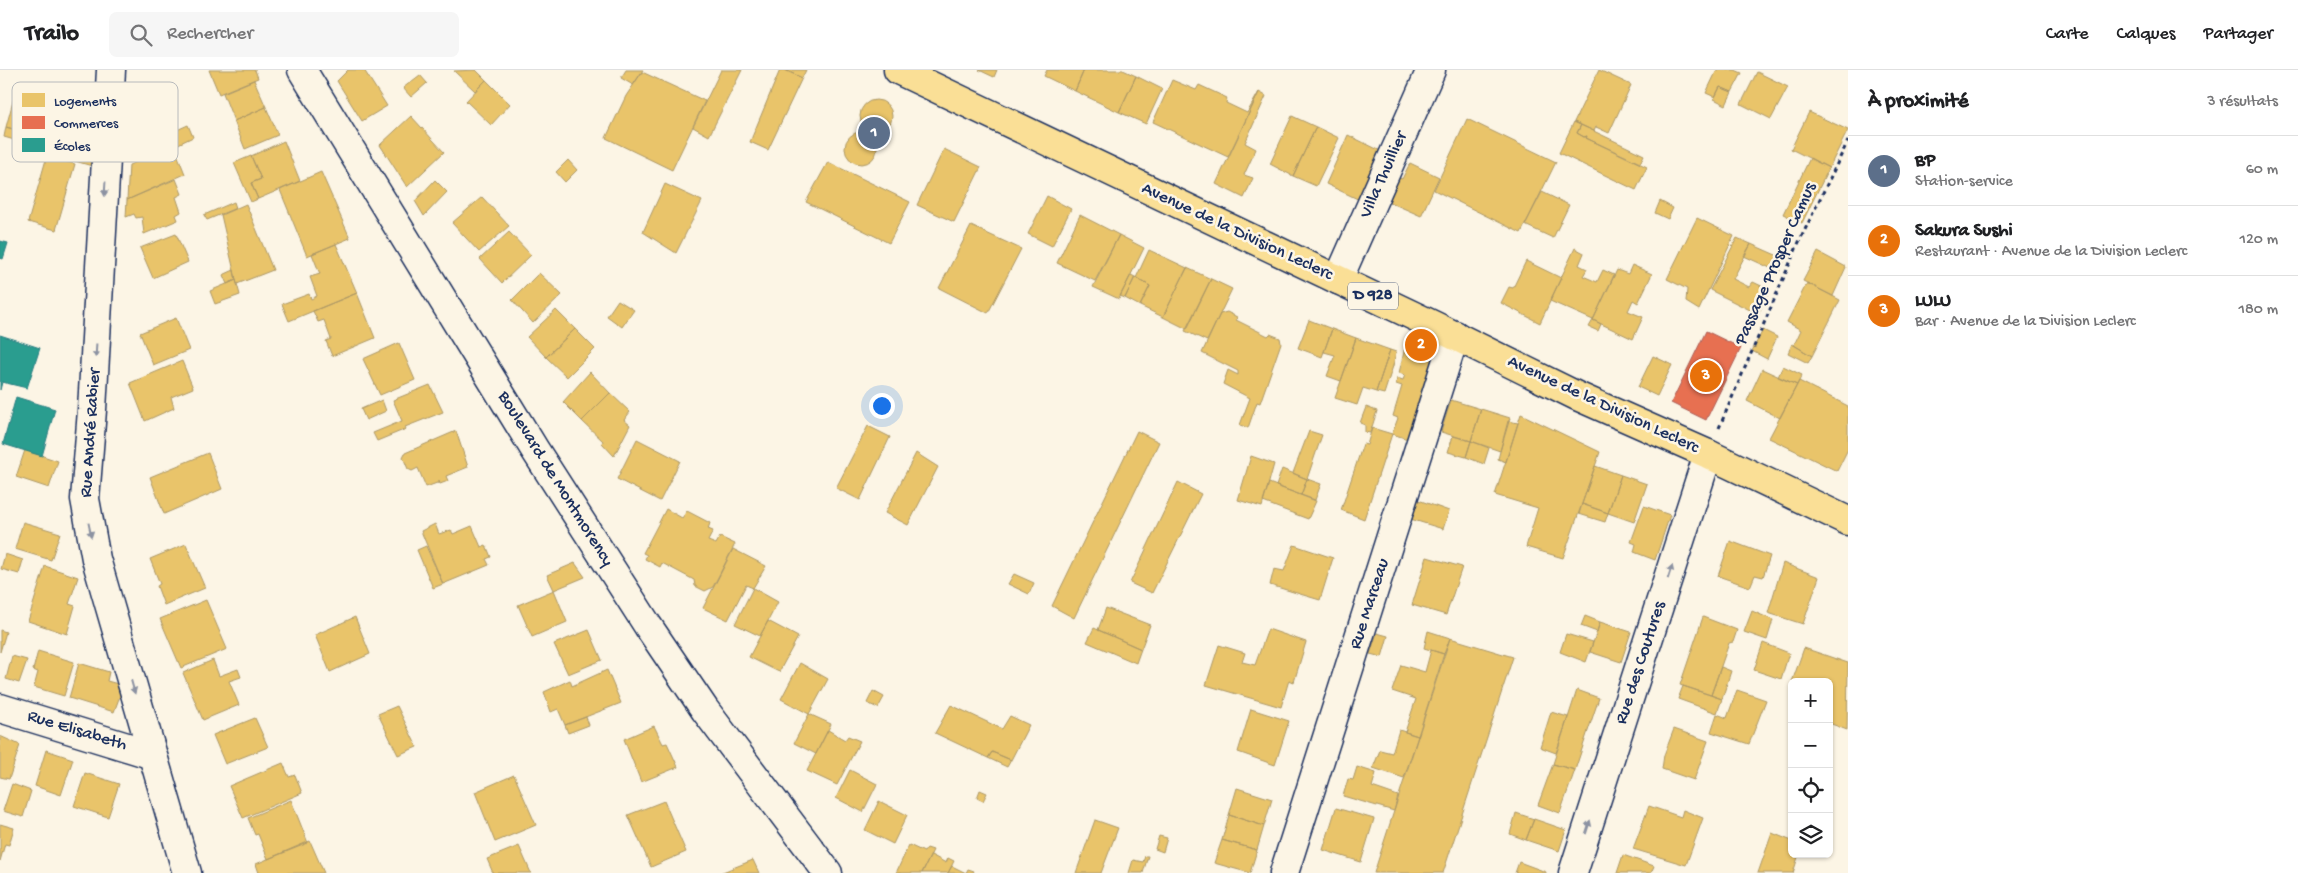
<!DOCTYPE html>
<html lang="fr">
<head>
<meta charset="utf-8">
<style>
  :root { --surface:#fff; --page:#f6f6f6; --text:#202124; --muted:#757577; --line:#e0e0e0; --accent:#c8321e }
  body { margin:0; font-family:"Gochi Hand",sans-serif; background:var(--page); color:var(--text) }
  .controls { position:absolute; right:15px; bottom:15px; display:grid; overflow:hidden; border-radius:8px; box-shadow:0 1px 4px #0004 }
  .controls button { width:45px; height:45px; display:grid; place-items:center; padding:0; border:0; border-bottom:1px solid var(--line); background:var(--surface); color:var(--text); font:25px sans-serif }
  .you { position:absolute; left:881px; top:335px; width:18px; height:18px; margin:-12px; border:4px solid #fff; border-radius:50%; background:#1a73e8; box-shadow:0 0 0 8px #1a73e833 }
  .badge { display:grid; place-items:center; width:32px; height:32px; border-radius:50%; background:var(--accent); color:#fff; font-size:16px; font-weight:700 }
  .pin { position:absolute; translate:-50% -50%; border:2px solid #fff; box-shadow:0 1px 5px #0006 }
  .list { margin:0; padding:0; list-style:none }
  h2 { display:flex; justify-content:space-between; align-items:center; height:65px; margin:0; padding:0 20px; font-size:21px }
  h2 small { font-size:16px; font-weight:400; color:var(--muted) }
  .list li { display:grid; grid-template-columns:32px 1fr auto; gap:15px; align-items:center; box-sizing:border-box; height:70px; padding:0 20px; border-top:1px solid var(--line) }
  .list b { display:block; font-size:19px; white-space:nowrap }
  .list p { margin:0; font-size:16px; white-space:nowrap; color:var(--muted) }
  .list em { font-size:16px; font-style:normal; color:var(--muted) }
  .icon { flex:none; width:28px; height:28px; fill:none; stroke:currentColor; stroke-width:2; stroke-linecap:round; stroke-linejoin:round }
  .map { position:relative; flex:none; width:1848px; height:803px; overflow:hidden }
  header { display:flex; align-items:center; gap:30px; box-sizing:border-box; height:70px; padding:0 25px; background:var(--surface); border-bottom:1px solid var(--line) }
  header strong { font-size:24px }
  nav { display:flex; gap:28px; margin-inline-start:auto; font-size:18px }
  .search { width:350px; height:45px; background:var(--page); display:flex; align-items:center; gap:12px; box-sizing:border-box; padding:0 18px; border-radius:8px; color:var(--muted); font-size:19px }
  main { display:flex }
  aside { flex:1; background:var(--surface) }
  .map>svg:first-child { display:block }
  .homes { fill:#e9c46a; stroke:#ab9766 }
  .shops { fill:#e76f51; stroke:#aa5c55 }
  .schools { fill:#2a9d8f; stroke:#267c80 }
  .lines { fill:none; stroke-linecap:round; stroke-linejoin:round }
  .minor-casing { stroke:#1b2f5e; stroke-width:31 }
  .major-casing { stroke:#1b2f5e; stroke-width:31 }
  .path { stroke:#1b2f5e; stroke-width:3; stroke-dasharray:4 4; stroke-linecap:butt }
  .minor { stroke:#fcf5e5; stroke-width:28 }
  .major { stroke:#fadf96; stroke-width:28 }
  .oneway { fill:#8c92a2 }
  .labels { text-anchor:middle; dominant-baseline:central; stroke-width:5; stroke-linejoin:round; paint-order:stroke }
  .shield { fill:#fcf5e5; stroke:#5e6a86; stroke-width:1 }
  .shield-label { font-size:16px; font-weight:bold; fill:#1b2f5e }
  .street-label { font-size:18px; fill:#1b2f5e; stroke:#fcf5e5 }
  .key { fill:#fcf5e5; stroke:#b8babc; stroke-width:1 }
  .key-label { font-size:14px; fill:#1b2f5e }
</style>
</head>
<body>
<header>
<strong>Trailo</strong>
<div class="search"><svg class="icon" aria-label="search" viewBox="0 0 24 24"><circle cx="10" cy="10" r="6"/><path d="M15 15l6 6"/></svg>Rechercher</div>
<nav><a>Carte</a><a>Calques</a><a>Partager</a></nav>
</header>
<main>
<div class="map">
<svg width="1848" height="803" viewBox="0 0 1848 803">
  <rect width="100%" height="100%" fill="#fcf5e5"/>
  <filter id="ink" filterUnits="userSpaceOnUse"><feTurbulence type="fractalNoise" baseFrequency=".02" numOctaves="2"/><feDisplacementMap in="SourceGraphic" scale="10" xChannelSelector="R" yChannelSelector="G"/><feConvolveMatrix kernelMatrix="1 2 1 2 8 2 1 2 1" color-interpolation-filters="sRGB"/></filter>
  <g filter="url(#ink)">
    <path class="homes" d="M209 0H255L258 8 219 24Z
      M348 0H364L387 36 362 51 337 11Z
      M476 0 486 10 475 21 454 1Z
      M626 0H643L633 15 621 8Z
      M721 0H742L709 66 693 57Z
      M780 0H785L802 8 768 80 750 72Z
      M785 0H806L802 8Z
      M979 0H997L994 7Z
      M1047 0H1084L1075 21 1044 6Z
      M1084 0H1123L1136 6 1119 42 1075 21Z
      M1599 0 1631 15 1609 63 1596 57 1594 61 1574 52Z
      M1717 0H1735L1742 3 1732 22 1720 17 1715 27 1706 23Z
      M642 2 705 31 672 100 606 68 626 26Z
      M1757 2 1788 17 1771 49 1741 34Z
      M420 5 427 13 411 27 403 18Z
      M1136 6 1162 19 1146 54 1119 42Z
      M254 10 266 37 234 51 223 23Z
      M486 10 510 34 491 55 466 31Z
      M1172 10 1196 20 1199 15 1227 28 1226 33 1247 43 1259 22 1228 87 1153 52Z
      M1720 17 1732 22 1726 35 1714 29Z
      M1259 22 1266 26 1245 73 1256 79 1244 105 1253 108 1244 128 1216 114Z
      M15 24 57 36 49 69 6 57Z
      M860 46a16 16 0 1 1 32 0a16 16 0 1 1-32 0Z
      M266 37 278 65 245 79 234 51Z
      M1809 42 1848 60 1829 98 1791 79Z
      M411 46 444 82 407 117 380 75Z
      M1292 46 1316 57 1293 106 1270 94Z
      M1467 49 1556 92 1521 163 1434 120Z
      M1574 52 1581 55 1577 63 1584 67 1587 66 1586 68 1647 97 1636 120 1559 83Z
      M188 55 193 67 174 76 168 64Z
      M1581 55 1644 85 1640 93 1586 68 1587 66 1584 67 1577 63Z
      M6 57 44 68 42 78 4 67Z
      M1316 57 1339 68 1316 116 1293 106Z
      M845 78a16 16 0 1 1 32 0a16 16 0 1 1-32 0Z
      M66 64 93 65 92 96 65 88Z
      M1348 65 1389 85 1366 133 1326 114Z
      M284 71 300 111 258 129 251 113 261 109 251 86Z
      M174 76 185 104 127 130 129 95Z
      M944 79 981 97 954 152 917 135Z
      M47 86 75 94 56 160 28 152Z
      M251 86 261 109 251 113 258 129 251 132 234 93Z
      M1810 88 1829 98 1802 153 1783 144Z
      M568 90 577 100 565 112 556 102Z
      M828 92 910 132 889 173 806 132Z
      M1410 93 1439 107 1421 146 1378 127 1389 103 1402 109Z
      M321 102 350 168 307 186 280 120Z
      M176 109 182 124 176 127 181 142 176 145 178 150 144 164 142 147 136 148 134 144 126 147 127 130Z
      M435 110 447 122 424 146 415 131Z
      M665 114 702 131 676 183 643 162Z
      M1542 122 1569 135 1553 168 1525 155Z
      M1047 126 1071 139 1052 176 1028 164Z
      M482 127 509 156 479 182 452 153Z
      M1660 131 1673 138 1668 149 1655 143Z
      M234 132 236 138 207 150 204 145Z
      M246 134 273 200 237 214 221 145Z
      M1080 145 1119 165 1095 211 1057 193Z
      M1697 148 1734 166 1699 240 1686 232 1687 219 1667 209Z
      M971 156 1021 179 988 243 939 218Z
      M509 162 531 185 502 213 480 189Z
      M176 164 188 192 153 208 140 178Z
      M1119 165 1144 178 1119 229 1093 217Z
      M1737 168 1751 174 1733 209 1749 217 1753 212 1770 220 1758 244 1710 220Z
      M336 174 357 223 289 251 282 234 309 224 311 229 317 226 310 207 320 204 312 184Z
      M1751 174 1785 189 1779 202 1744 186Z
      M1575 178 1584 183 1579 195 1587 199 1583 206 1597 212 1603 200 1614 205 1593 250 1550 231Z
      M1149 180 1187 198 1163 247 1140 236 1150 216 1136 208Z
      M1818 182 1846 197 1833 226 1803 211Z
      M1526 191 1561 208 1540 253 1501 233 1509 217 1513 218Z
      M1632 195 1652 204 1638 233 1633 230 1628 241 1643 247 1633 269 1593 250 1617 200 1628 204Z
      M1187 198 1211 209 1187 259 1163 247Z
      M234 200 236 210 227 214 223 205Z
      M539 203 562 225 533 253 512 230Z
      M1131 205 1135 207 1125 228 1120 226Z
      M1135 207 1150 216 1140 236 1125 228Z
      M1211 209 1232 219 1207 271 1185 261Z
      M236 210 240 225 215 234 210 221Z
      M1807 213 1840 230 1812 286 1794 275 1801 260 1787 252Z
      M357 223 375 268 332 286 326 271 331 269 324 250 318 252 313 241Z
      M618 230 634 240 622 257 607 246Z
      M556 240 575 259 546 287 527 267Z
      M1227 242 1237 247 1236 250 1268 266 1270 264 1280 268 1281 273 1260 333 1257 332 1248 358 1240 355 1250 328 1223 314 1228 300 1238 305V301L1202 283 1220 244Z
      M176 248 189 280 153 295 140 263Z
      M1309 250 1332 259 1322 287 1298 278Z
      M1593 250 1601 254 1598 261 1589 257Z
      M575 259 595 279 567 307 546 287Z
      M1332 259 1356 268 1341 311 1327 306 1335 285 1324 282Z
      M1763 260 1777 267 1767 289 1752 281Z
      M1356 268 1390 280 1376 322 1363 318 1357 335 1335 328Z
      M1407 269 1435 282 1408 369 1392 364 1398 348 1393 346 1402 316 1396 314 1397 308 1403 310 1405 305 1399 303Z
      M399 273 415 310 380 325 363 289Z
      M1792 274 1812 286 1808 293 1788 283Z
      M1390 280 1396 282 1393 296 1384 324 1376 322Z
      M1653 286 1672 295 1657 326 1638 317Z
      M182 291 193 318 171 327 174 338 145 351 130 313Z
      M1783 296 1802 305 1797 315 1778 307Z
      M1762 299 1797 315 1780 348 1747 331Z
      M590 302 610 323 582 351 563 332Z
      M1799 311 1848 336V379L1837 401 1769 368Z
      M430 315 443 342 405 357 406 359 377 371 373 363 402 351 393 330Z
      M610 323 630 342 624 350 630 355 614 386 602 373 603 371 582 351Z
      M382 330 386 341 366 350 361 339Z
      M1451 330 1481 339 1471 371 1441 362Z
      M1366 337 1377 341 1370 363 1365 362V355L1360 353Z
      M1481 339 1510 348 1500 381 1471 371Z
      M1521 344 1600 382 1563 488 1526 477 1538 438 1495 425Z
      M1508 351 1518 353 1506 392 1498 389Z
      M868 356 890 367 860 430 836 418Z
      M1372 358 1392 364 1364 449 1341 440 1363 374 1367 375Z
      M456 361 468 397 446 406 448 411 440 414 439 411V414L437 413 426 417 418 398 412 401 408 399 403 387 405 383Z
      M1137 361 1159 372 1074 548 1052 536Z
      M1309 361 1322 365 1307 409 1293 403Z
      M1453 366 1471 371 1466 387 1448 382Z
      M637 369 680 391 660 431 617 409Z
      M1471 371 1489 378 1484 394 1466 387Z
      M25 380 58 391 49 418 16 407Z
      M208 383 222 419 164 444 150 407Z
      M916 383 938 397 908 455 885 443Z
      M1251 386 1274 394 1262 437 1238 430Z
      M1595 396 1621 405 1608 443 1582 434Z
      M1282 399 1307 409 1301 425 1276 416Z
      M1621 405 1647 414 1634 452 1608 443Z
      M1307 409 1321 414 1315 430 1301 425Z
      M1178 412 1201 424 1152 523 1130 513Z
      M1269 413 1316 431 1308 449 1263 432Z
      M1410 427 1449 441 1443 459 1404 447Z
      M1582 434 1608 443 1605 452 1579 444Z
      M1644 436 1670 445 1655 490 1634 482 1636 474 1631 472Z
      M666 439 682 448 687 441 710 453 708 459 713 461 708 471 716 474 720 467 735 474 713 517 705 521 695 516 694 510 662 493 660 497 645 489 647 485 643 483Z
      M23 452 60 463 51 490 15 479Z
      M435 454 439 464 451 460 453 464 472 456 481 477 486 475 491 487 486 489 489 495 443 514 421 461Z
      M1730 471 1770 486 1763 507 1755 505 1750 517 1718 506Z
      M186 474 205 518 164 535 157 516 160 514 150 489Z
      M1294 475 1333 488 1320 530 1270 515 1274 499 1284 501Z
      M426 476 443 514 433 518 417 480Z
      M733 479 766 496 753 518 746 515 728 550 703 538Z
      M5 484 23 490 19 504 1 499Z
      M1427 487 1462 497 1446 545 1412 535Z
      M575 493 585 507 554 520 547 505Z
      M1783 493 1819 507 1803 554 1768 543Z
      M45 496 78 507 69 534 75 536 67 564 28 551Z
      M1014 504 1034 513 1029 524 1008 514Z
      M753 518 778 532 760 566 735 554Z
      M554 520 567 552 532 567 518 535Z
      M206 530 227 579 181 598 160 549Z
      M1106 538 1150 555 1141 579 1098 560Z
      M1752 541 1773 550 1767 570 1744 562Z
      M1585 546 1600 552 1597 562 1581 556Z
      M355 547 370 584 330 602 315 565Z
      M1703 547 1737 560 1733 572 1729 573 1711 625 1680 615Z
      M768 551 798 567 779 602 749 587Z
      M1600 552 1631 562 1621 592 1590 582Z
      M1094 558 1141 579 1136 593 1087 572Z
      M1268 559 1306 572 1294 612 1289 610 1281 637 1206 615 1219 575 1245 583 1242 592 1255 595Z
      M0 560 6 562 0 582Z
      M589 560 602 590 568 604 554 574Z
      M1428 561 1450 568 1444 584 1424 578Z
      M1377 563 1388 566 1382 587 1370 584Z
      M1566 564 1593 572 1586 592 1560 582Z
      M1450 568 1513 587 1443 803H1374Z
      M1763 573 1789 583 1781 609 1754 600Z
      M1804 578 1848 593 1847 660 1829 653V612H1792Z
      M1431 580 1444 584 1418 666 1405 662 1416 629 1392 621 1401 595 1425 602Z
      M38 581 74 592 64 626 34 617 38 602 33 600Z
      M12 586 27 590 19 613 6 609Z
      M213 590 219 606 238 599 241 607 229 611 239 635 203 650 183 603Z
      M79 593 109 602 107 611 118 614 121 623 114 642 69 628Z
      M800 593 828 609 809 644 781 629Z
      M1721 597 1731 601 1722 629 1711 625Z
      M607 600 621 633 565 655 558 639 551 642 544 622 570 610 572 616Z
      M1683 616 1722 629 1717 643 1678 629Z
      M1577 620 1599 628 1575 700 1553 694Z
      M1737 620 1766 630 1749 674 1711 662 1717 644 1727 648Z
      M873 621 884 627 878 638 867 633Z
      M951 635 1002 659 1010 646 1029 655 1011 690 992 682 988 688 935 663Z
      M397 636 417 677 398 685 378 644Z
      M1251 639 1289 651 1275 695 1238 682Z
      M1551 642 1568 647 1556 683 1540 677Z
      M809 644 831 654 816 684 794 673Z
      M586 647 589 655 568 663 565 655Z
      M255 648 268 677 225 694 213 665Z
      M654 656 663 674 667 673 678 697 641 712 624 669Z
      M1674 659 1708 671 1694 710 1662 699 1664 685Z
      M828 660 845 670 848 666 860 671 837 715 807 701Z
      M1399 660 1418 666 1404 708 1373 698 1380 680 1392 683Z
      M0 666 20 675 9 709 0 707Z
      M46 680 73 689 61 725 35 716Z
      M992 682 1011 690 1007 697 988 688Z
      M283 693 289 707 295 705 302 723 243 748 229 716Z
      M1553 694 1575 700 1560 743 1538 735Z
      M1357 697 1376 703 1372 717 1398 726 1394 741 1343 726 1348 709 1353 710Z
      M850 700 877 714 863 742 836 728Z
      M85 703 119 714 108 747 74 736Z
      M514 705 536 755 495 772 475 722Z
      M12 714 31 721 23 747 3 741Z
      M1237 718 1272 729 1264 756 1229 745Z
      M980 720 987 723 983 731 977 728Z
      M291 730 308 773 268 789 258 764 255 765 248 748Z
      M664 731 686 782 651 797 628 745Z
      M879 731 907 745 893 774 865 760Z
      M1649 736 1681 747 1683 740 1703 748 1686 795 1633 779Z
      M1336 738 1374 749 1361 792 1323 780Z
      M1516 743 1534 749 1526 770 1510 764Z
      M1229 745 1264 756 1257 780 1222 770Z
      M1534 749 1566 760 1559 781 1526 770Z
      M1095 750 1118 758 1101 803H1076Z
      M0 754 14 758 9 775 5 774 0 791Z
      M1772 763 1792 771V784H1799L1793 803H1758Z
      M1159 766 1167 768 1163 782 1155 779Z
      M1222 770 1257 780 1250 803 1214 793Z
      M310 771 324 803H259L256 794Z
      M909 775 924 782 927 778 933 780 922 803H896Z
      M519 776 531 803H493L487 789Z
      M931 785 946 793 948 788 954 791 948 803H922Z
      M1623 785 1654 796 1651 803H1617Z
      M1145 786H1148L1143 803H1129L1133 790 1143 792Z
      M753 790 759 803H720Z
      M1519 792 1546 802V803H1515Z
      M952 796 966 803 968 799 974 801 973 803H948Z"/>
    <path class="shops" d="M1706 261 1741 278 1706 350 1671 333Z"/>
    <path class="schools" d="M0 171 8 173 3 189 0 188Z
      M0 265 40 278 27 318 2 312 0 320Z
      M16 327 55 339 42 386 3 374Z"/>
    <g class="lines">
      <defs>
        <path id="minor" d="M111 0 92 340 85 429 96 489 187 803
          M302 0 535 380 648 556 705 640 828 803
          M1338 210 1431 0
          M0 638 153 685
          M1284 803 1455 265
          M1573 803 1708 384"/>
        <path id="major" d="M898 0 1435 256 1577 326 1708 384 1848 451"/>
      </defs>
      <use href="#minor" class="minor-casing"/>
      <use href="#major" class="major-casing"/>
      <path class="path" d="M1719 358 1799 172 1848 71"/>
      <use href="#minor" class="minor"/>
      <use href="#major" class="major"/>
    </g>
    <defs><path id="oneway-solid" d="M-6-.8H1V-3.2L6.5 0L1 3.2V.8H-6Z" transform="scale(1.25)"/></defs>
    <g class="oneway">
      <use href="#oneway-solid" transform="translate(105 119) rotate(93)"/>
      <use href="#oneway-solid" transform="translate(96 281) rotate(93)"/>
      <use href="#oneway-solid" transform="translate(90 460) rotate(78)"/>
      <use href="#oneway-solid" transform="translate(1670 502) rotate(-72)"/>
      <use href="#oneway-solid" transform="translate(133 617) rotate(74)"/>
      <use href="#oneway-solid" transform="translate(1588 757) rotate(-72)"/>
    </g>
  </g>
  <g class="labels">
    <rect class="shield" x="1348" y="212.5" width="50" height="27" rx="4"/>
    <g class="shield-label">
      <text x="1373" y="226">D 928</text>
    </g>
    <g class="street-label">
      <text transform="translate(1384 105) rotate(-66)">Villa Thuillier</text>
      <text transform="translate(1237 162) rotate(25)">Avenue de la Division Leclerc</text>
      <text transform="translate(1776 194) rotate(-66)">Passage Prosper Camus</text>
      <text transform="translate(1603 335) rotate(25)">Avenue de la Division Leclerc</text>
      <text transform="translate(91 363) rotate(-86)">Rue André Rabier</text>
      <text transform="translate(555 409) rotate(58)">Boulevard de Montmorency</text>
      <text transform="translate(1370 534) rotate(-72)">Rue Marceau</text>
      <text transform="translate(1641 593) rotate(-72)">Rue des Coutures</text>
      <text transform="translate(77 661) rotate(17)">Rue Elisabeth</text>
    </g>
  </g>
  <rect x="12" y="12" width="166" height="80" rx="8" class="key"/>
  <rect x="22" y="23" width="23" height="14" fill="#e9c46a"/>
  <rect x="22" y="46" width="23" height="13" fill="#e76f51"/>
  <rect x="22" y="68" width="23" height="14" fill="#2a9d8f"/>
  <g class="key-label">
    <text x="54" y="35">Logements</text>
    <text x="54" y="57">Commerces</text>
    <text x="54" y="80">Écoles</text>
  </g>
</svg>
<div class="controls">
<button>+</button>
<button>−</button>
<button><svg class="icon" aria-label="locate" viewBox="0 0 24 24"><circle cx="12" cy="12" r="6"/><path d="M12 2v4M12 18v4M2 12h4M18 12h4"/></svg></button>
<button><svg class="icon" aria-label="layers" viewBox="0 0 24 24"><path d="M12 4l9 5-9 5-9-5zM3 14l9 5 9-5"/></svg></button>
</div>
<div class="you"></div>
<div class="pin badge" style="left:874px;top:63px;background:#5c6f8a">1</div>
<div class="pin badge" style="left:1421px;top:275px;background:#e8710a">2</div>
<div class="pin badge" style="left:1706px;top:306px;background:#e8710a">3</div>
</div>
<aside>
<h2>À proximité<small>3 résultats</small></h2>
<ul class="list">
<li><span class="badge" style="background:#5c6f8a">1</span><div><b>BP</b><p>Station-service</p></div><em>60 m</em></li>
<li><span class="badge" style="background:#e8710a">2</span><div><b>Sakura Sushi</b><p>Restaurant · Avenue de la Division Leclerc</p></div><em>120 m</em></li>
<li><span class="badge" style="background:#e8710a">3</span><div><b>LULU</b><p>Bar · Avenue de la Division Leclerc</p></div><em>180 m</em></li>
</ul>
</aside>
</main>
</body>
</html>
